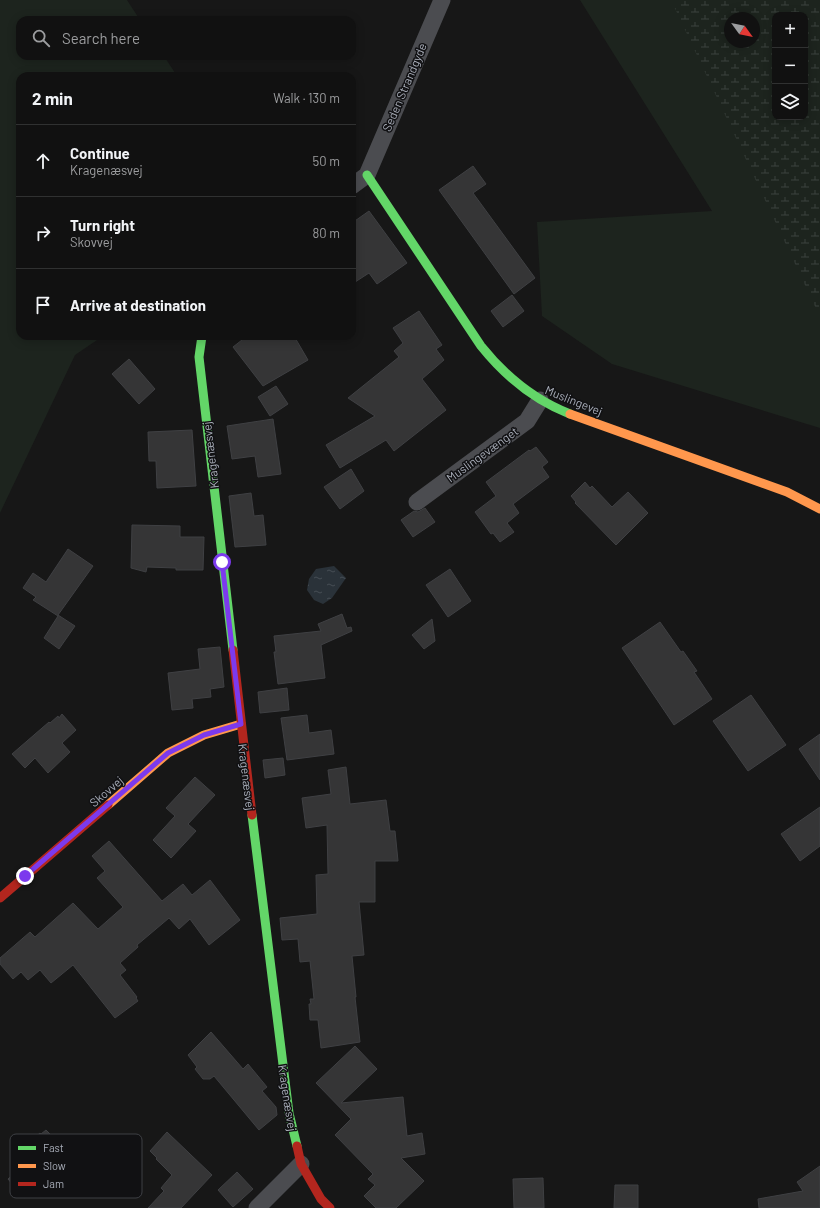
<!DOCTYPE html>
<html lang="en">
<head>
<meta charset="utf-8">
<style>
  :root { --surface:#111; --page:#1e1f1f; --text:#f1f3f6; --muted:#9c9d9f; --line:#303131 }
  body { margin:0; font-family:Barlow,sans-serif; background:var(--page); color:var(--text) }
  .controls { position:absolute; right:12px; top:12px; display:grid; overflow:hidden; border-radius:8px; box-shadow:0 2px 10px #0003 }
  .controls button { width:36px; height:36px; display:grid; place-items:center; padding:0; border:0; border-bottom:1px solid var(--line); background:var(--surface); color:var(--text); font:20px sans-serif }
  .compass { position:absolute; left:724px; top:12px; width:36px; height:36px; border-radius:50%; background:var(--surface); box-shadow:0 2px 10px #0003; rotate:123deg }
  .stop { position:absolute; width:12px; height:12px; margin:-9px; border:3px solid #7c3aed; border-radius:50%; background:#fff }
  .stop.end { background:#7c3aed; border-color:#fff; box-shadow:0 1px 4px #0008 }
  .list { margin:0; padding:0; list-style:none }
  h2 { display:flex; justify-content:space-between; align-items:center; height:52px; margin:0; padding:0 16px; font-size:17px }
  h2 small { font-size:13px; font-weight:400; color:var(--muted) }
  .list li { display:grid; grid-template-columns:26px 1fr auto; gap:12px; align-items:center; box-sizing:border-box; height:72px; padding:0 16px; border-top:1px solid var(--line) }
  .list b { display:block; font-size:15px; white-space:nowrap }
  .list p { margin:0; font-size:13px; white-space:nowrap; color:var(--muted) }
  .list em { font-size:13px; font-style:normal; color:var(--muted) }
  .icon { flex:none; width:22px; height:22px; fill:none; stroke:currentColor; stroke-width:2; stroke-linecap:round; stroke-linejoin:round }
  .map { position:relative; flex:none; width:820px; height:1208px; overflow:hidden }
  .search { position:absolute; background:var(--surface); box-shadow:0 2px 10px #0003; left:16px; top:16px; width:340px; height:44px; display:flex; align-items:center; gap:10px; box-sizing:border-box; padding:0 14px; border-radius:12px; color:var(--muted); font-size:15px }
  .panel { position:absolute; background:var(--surface); box-shadow:0 2px 10px #0003; left:16px; top:72px; width:340px; height:268px; border-radius:12px }
  .map>svg:first-child { display:block }
  .green { fill:#1d241e; fill-rule:evenodd }
  .wetland { fill:url(#wetland-marsh); fill-rule:evenodd }
  .water { fill:url(#water-ripples) }
  .building { fill:#353536; stroke:#3f4043 }
  .lines { fill:none; stroke-linecap:round; stroke-linejoin:round }
  .street { stroke:#4b4c50; stroke-width:17 }
  .fast { stroke:#63d668; stroke-width:9 }
  .slow { stroke:#ff974d; stroke-width:9 }
  .jam { stroke:#b3261e; stroke-width:9 }
  .route { stroke:#7c3aed; stroke-width:5 }
  .labels { text-anchor:middle; dominant-baseline:central; stroke-width:3; stroke-linejoin:round; paint-order:stroke }
  .street-label { font-size:12px; fill:#a8adb8; stroke:#111113 }
  .key { fill:#111113; stroke:#3e4045; stroke-width:1 }
  .key-label { font-size:11px; fill:#a8adb8 }
</style>
</head>
<body>
<div class="map">
<svg width="820" height="1208" viewBox="0 0 820 1208">
  <defs>
    <pattern id="wetland-marsh" width="20" height="14" patternUnits="userSpaceOnUse"><rect width="20" height="14" fill="#1d241e"/><path d="M1 5h8M5 5V1M11 12h8M15 12V8" fill="none" stroke="#3b413d"/></pattern>
    <pattern id="water-ripples" width="26" height="14" patternUnits="userSpaceOnUse"><rect width="26" height="14" fill="#2a3239"/><path d="M2 4q2-2 4 0t4 0M15 11q2-2 4 0t4 0" fill="none" stroke="#464d54"/></pattern>
  </defs>
  <rect width="100%" height="100%" fill="#171717"/>
  <path class="green" d="M0 0H127L140 20H20V56H164L177 76H20V336H103L75 355 0 513Z
    M580 0H820V428L612 364 542 316 537 222 712 211ZM775 15H805V117H775ZM730 18H754V42H730Z"/>
  <path class="wetland" d="M671 0H820V317ZM775 15H805V117H775ZM730 18H754V42H730Z"/>
  <path class="water" d="M334 566 346 578 332 598 323 604 314 600 307 590 309 579 316 569Z"/>
  <path class="building" d="M473 166 486 184 473 193 535 278 514 294 439 190Z
    M369 211 407 263 377 284 369 273 352 284V223Z
    M512 295 524 311 503 327 491 311Z
    M419 311 442 345 436 349 444 360 422 379 446 410 394 451 386 440 340 468 326 445 375 416 348 398 399 357 394 351 403 343 393 328Z
    M247 336H294L308 360 263 386 233 347Z
    M129 359 155 389 139 404 112 374Z
    M276 386 288 404 270 416 258 397Z
    M273 419 281 474 258 477 255 456 232 459 227 426Z
    M192 430 196 486 157 488 156 461H149L148 432Z
    M536 447 548 462 542 467 549 477 513 504 519 513 507 523 514 532 500 542 493 533 491 534 475 512 496 496 486 482 529 450 530 451Z
    M351 469 364 491 340 509 324 487Z
    M585 482 590 488 592 486 612 507 628 492 648 513 616 545 575 503 576 502 571 496Z
    M251 493 254 516 263 515 266 545 235 547 229 496Z
    M425 508 435 522 413 537 401 520 414 511 418 512Z
    M132 525 180 526V537H204L203 570H176V568L147 567 146 572 131 568Z
    M68 549 93 566 58 615 75 626 59 649 44 638 58 616 33 600 36 597 23 588 33 573 46 582Z
    M450 569 471 601 448 617 426 585Z
    M342 614 347 628 351 627 352 631 321 645 325 678 278 684 274 652H276L274 636 321 631 318 624Z
    M432 619 435 641 424 649 412 635Z
    M660 622 681 652 683 651 697 671 694 672 712 699 674 725 622 648Z
    M220 647 224 687 210 689 211 697 192 699 193 708 172 710 168 673 200 669 198 649Z
    M287 688 289 710 260 713 258 692Z
    M751 695 786 745 748 771 713 721Z
    M62 714 76 730 62 743 70 752 48 773 35 758 25 768 12 754 49 722 50 723 58 716 59 718Z
    M307 715 309 733 331 730 334 754 287 760 281 718Z
    M820 734V780L799 749Z
    M283 758 285 775 265 778 263 760Z
    M346 767 350 804 386 800 390 831H395L398 861H375V902H359L364 955 352 956 356 997H355L360 1042 321 1048 318 1020H310L309 1004H311L310 999H314L310 961 300 962 298 939 282 940 280 918 317 914 316 875 328 874 327 825 306 828 302 798 331 794 328 770Z
    M195 777 215 795 188 824 196 831 171 858 153 840 175 816 166 808Z
    M820 807V846L800 861 781 834Z
    M109 841 162 901 183 884 192 895 210 880 240 920 209 945 190 919 179 929 169 918 137 945 138 947 120 963 126 970 120 975 137 997 136 998 138 1001 115 1018 73 965 51 983 40 970 28 980 21 972 13 979 0 964V958L30 932 35 937 73 903 98 929 123 907 97 878 105 871 92 856Z
    M211 1032 243 1069 248 1064 267 1087 262 1091 276 1107 277 1115 259 1130 214 1076 210 1079H203L195 1069 197 1067 188 1055Z
    M355 1046 377 1069 341 1103 403 1097 407 1136 422 1133 425 1154 401 1158 424 1181 396 1208H376L364 1196 375 1185 368 1179 373 1174 335 1135 351 1119 316 1083Z
    M46 1130 54 1138 55 1137 72 1156 24 1198 8 1179 28 1162 19 1151 40 1133 41 1134Z
    M167 1132 212 1175 181 1208H148L164 1191 161 1188 172 1175 156 1159 157 1158 150 1151Z
    M820 1166V1208H759L758 1199 803 1191 797 1182Z
    M237 1172 253 1189 233 1207 218 1190Z
    M543 1178 544 1208H514L513 1179Z
    M615 1185H638V1208H614Z"/>
  <g class="lines">
    <path class="street" d="M352 186 367 175 442 0
      M417 502 527 421 540 400
      M257 1208 301 1164"/>
    <path class="fast" d="M367 175 481 346C505 376 534 400 570 414
      M202 336 199 357 233 650
      M252 815 289 1113 297 1146"/>
    <path class="slow" d="M570 414 787 492 820 509
      M108 805 168 753 204 735 241 724"/>
    <path class="jam" d="M233 650 252 815
      M0 898 108 805
      M297 1146 301 1164 321 1199 330 1208"/>
  </g>
  <g class="lines">
    <path class="route" d="M25 876 168 753 204 735 241 724 222 562"/>
  </g>
  <g class="labels">
    <g class="street-label">
      <text transform="translate(404 87) rotate(-67)">Seden Strandgyde</text>
      <text transform="translate(574 400) rotate(22)">Muslingevej</text>
      <text transform="translate(482 454) rotate(-36)">Muslingevænget</text>
      <text transform="translate(210 455) rotate(-97)">Kragenæsvej</text>
      <text transform="translate(247 777) rotate(83)">Kragenæsvej</text>
      <text transform="translate(106 791) rotate(-41)">Skovvej</text>
      <text transform="translate(288 1098) rotate(81)">Kragenæsvej</text>
    </g>
  </g>
  <rect x="10" y="1134" width="132" height="64" rx="6" class="key"/>
  <rect x="18" y="1146" width="18" height="4" fill="#63d668"/>
  <rect x="18" y="1164" width="18" height="4" fill="#ff974d"/>
  <rect x="18" y="1182" width="18" height="4" fill="#b3261e"/>
  <g class="key-label">
    <text x="43" y="1152">Fast</text>
    <text x="43" y="1170">Slow</text>
    <text x="43" y="1188">Jam</text>
  </g>
</svg>
<div class="controls">
<button>+</button>
<button>−</button>
<button><svg class="icon" aria-label="layers" viewBox="0 0 24 24"><path d="M12 4l9 5-9 5-9-5zM3 14l9 5 9-5"/></svg></button>
</div>
<svg class="compass" viewBox="-18 -18 36 36"><path d="M0-13l5 13h-10z" fill="#e53935"/><path d="M0 13l5-13h-10z" fill="#9c9d9f"/></svg>
<div class="stop" style="left:222px;top:562px"></div>
<div class="stop end" style="left:25px;top:876px"></div>
<div class="search"><svg class="icon" aria-label="search" viewBox="0 0 24 24"><circle cx="10" cy="10" r="6"/><path d="M15 15l6 6"/></svg>Search here</div>
<section class="panel">
<h2>2 min<small>Walk · 130 m</small></h2>
<ul class="list">
<li><svg class="icon" aria-label="ahead" viewBox="0 0 24 24"><path d="M12 20V5M6 11l6-6 6 6"/></svg><div><b>Continue</b><p>Kragenæsvej</p></div><em>50 m</em></li>
<li><svg class="icon" aria-label="right" viewBox="0 0 24 24"><path d="M7 20v-9h11M14 6l5 5-5 5"/></svg><div><b>Turn right</b><p>Skovvej</p></div><em>80 m</em></li>
<li><svg class="icon" aria-label="arrive" viewBox="0 0 24 24"><path d="M6 21V4h12l-3 4 3 4H6"/></svg><div><b>Arrive at destination</b></div></li>
</ul>
</section>
</div>
</body>
</html>
